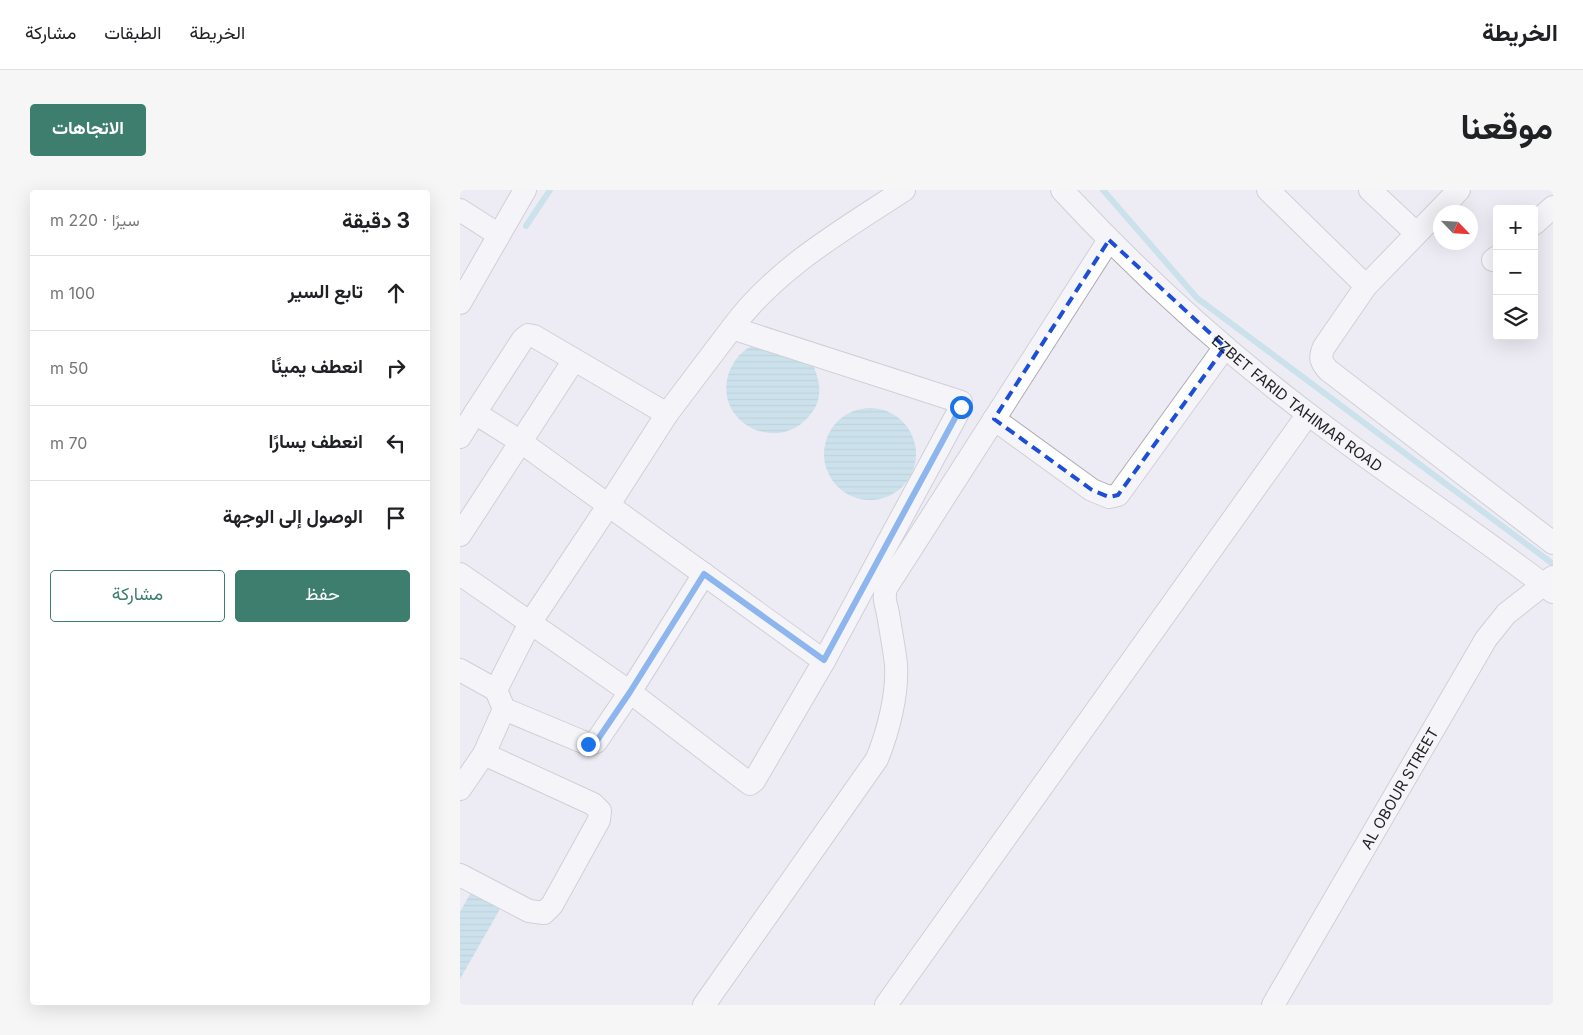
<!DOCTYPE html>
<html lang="ar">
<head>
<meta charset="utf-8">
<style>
  :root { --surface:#fff; --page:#f6f6f6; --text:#202124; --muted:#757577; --line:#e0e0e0; --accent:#3d7e6e }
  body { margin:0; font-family:Inter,Vazirmatn,sans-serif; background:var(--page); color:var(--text); direction:rtl }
  .controls { position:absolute; right:15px; top:15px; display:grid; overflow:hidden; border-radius:5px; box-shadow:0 5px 20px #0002 }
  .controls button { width:45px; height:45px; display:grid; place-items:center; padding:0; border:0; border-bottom:1px solid var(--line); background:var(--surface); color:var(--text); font:25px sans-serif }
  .compass { position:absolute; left:973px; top:15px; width:45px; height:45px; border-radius:50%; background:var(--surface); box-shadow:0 5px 20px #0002; rotate:115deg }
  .stop { position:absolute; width:15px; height:15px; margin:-11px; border:4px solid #1a73e8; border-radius:50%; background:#fff }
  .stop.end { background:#1a73e8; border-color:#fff; box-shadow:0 1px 5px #0008 }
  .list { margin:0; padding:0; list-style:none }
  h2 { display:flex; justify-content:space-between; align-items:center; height:65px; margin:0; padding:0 20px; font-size:21px }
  h2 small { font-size:16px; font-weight:400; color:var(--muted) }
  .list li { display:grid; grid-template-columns:32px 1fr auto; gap:15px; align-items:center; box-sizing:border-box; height:75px; padding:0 20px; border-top:1px solid var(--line) }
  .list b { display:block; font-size:19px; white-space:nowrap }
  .list em { font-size:16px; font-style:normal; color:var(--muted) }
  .actions { display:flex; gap:10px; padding:15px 20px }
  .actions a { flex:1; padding:11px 0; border:1px solid var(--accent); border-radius:5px; text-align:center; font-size:18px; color:var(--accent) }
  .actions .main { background:var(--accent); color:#fff }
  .icon { flex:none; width:28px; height:28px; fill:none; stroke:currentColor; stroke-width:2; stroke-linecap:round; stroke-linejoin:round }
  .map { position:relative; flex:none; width:1093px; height:815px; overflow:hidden; direction:ltr; border-radius:5px }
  header { display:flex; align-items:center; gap:30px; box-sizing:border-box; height:70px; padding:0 25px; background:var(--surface); border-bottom:1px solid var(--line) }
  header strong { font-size:24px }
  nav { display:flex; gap:28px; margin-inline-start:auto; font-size:18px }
  .intro { display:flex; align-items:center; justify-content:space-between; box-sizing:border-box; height:120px; padding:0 30px }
  h1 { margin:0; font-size:35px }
  .button { padding:12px 22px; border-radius:5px; background:var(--accent); color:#fff; font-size:18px; font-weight:700 }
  main { display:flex; gap:30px; padding:0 30px }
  aside { flex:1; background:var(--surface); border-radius:5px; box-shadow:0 5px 20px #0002 }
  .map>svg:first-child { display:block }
  .water { fill:url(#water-rules) }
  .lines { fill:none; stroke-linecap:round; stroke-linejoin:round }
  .stream { stroke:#a3d3e1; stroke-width:6 }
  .minor-casing { stroke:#acabb3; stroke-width:24 }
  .minor { stroke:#fff; stroke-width:22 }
  .route { stroke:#1a73e8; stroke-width:6 }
  .marked { fill:none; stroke:#1d4ed8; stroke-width:4; stroke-dasharray:10 6; stroke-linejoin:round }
  .labels { text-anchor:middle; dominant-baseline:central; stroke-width:4.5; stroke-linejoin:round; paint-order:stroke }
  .street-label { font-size:15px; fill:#201f22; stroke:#edecf4 }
</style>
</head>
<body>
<header>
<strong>الخريطة</strong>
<nav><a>الخريطة</a><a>الطبقات</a><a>مشاركة</a></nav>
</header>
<div class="intro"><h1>موقعنا</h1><a class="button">الاتجاهات</a></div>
<main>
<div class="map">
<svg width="1093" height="815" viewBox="0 0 1093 815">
  <defs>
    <pattern id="water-rules" width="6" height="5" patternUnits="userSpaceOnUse" patternTransform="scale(1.25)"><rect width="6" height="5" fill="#a3d3e1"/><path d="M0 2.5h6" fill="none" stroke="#8cb5c1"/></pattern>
  </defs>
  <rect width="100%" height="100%" fill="#edecf4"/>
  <path class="water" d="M296 154 351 171C359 187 364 205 353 221 321 269 249 232 270 180 273 174 277 166 283 162 287 158 292 156 296 154Z
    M364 264a46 46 0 1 1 92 0a46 46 0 1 1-92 0Z
    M19 688 48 705 0 789V722Z"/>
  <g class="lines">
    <path class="stream" d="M643 0 737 108 1093 374
      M66 36 90 0"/>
    <defs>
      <g id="minor">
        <path id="s1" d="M602 0C677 81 760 157 848 224 928 285 1013 340 1093 402"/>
        <path d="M808 0 906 96"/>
        <path d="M910 0 956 43"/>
        <path d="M999 0 906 96 864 157C859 168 861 172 868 180L1093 353"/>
        <path d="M0 20 39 45"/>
        <path d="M1074 34 1093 17"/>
        <path d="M1033 70 1037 67"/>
        <path d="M0 113 65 0"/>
        <path d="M272 138C316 78 383 40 444 0"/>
        <path d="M15 223 63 149 68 145 74 146 207 224"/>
        <path d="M534 229 632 300 649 307 658 305 765 157"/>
        <path d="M0 247 15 223 61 252 364 471"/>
        <path d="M0 345 114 170"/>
        <path d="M0 384 170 502 290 594 294 591 364 471 501 217V212L272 138 207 224 148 316 70 433 36 500 44 519 128 554 136 552 170 502 244 384"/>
        <path d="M0 480 36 500"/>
        <path d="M0 599 24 564 44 519"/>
        <path d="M0 685 69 721 84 723 92 715 139 630 140 621 133 614 24 564"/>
        <path d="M244 815 417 569C428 542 438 504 436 474 434 458 431 441 428 424 426 412 423 411 426 398L649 50"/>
        <path d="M426 815 848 224"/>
        <path id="s2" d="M813 815 1026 449 1046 424 1093 387"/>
      </g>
    </defs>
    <use href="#minor" class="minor-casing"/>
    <use href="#minor" class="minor"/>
  </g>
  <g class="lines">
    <path class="route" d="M128 554 136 552 170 502 244 384 364 470 501 217"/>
  </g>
  <path d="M0 0H1093V815H0ZM649 50 765 157 658 305 649 307 632 300 534 229Z" fill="#edecf4" fill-opacity=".55" fill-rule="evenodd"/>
  <path class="marked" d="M649 50 765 157 658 305 649 307 632 300 534 229Z"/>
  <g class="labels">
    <g class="street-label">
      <text stroke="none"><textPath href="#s1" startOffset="318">EZBET FARID TAHIMAR ROAD</textPath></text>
      <text stroke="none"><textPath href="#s2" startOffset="251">AL OBOUR STREET</textPath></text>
    </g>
  </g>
</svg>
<div class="controls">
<button>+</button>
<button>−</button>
<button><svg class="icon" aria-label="layers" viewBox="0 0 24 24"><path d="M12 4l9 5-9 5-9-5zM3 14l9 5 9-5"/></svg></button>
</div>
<svg class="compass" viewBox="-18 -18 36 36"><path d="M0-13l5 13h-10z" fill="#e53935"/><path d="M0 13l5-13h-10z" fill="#757577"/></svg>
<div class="stop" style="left:501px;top:217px"></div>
<div class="stop end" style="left:128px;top:554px"></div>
</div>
<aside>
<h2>3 دقيقة<small>سيرًا · 220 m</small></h2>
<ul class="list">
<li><svg class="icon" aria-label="ahead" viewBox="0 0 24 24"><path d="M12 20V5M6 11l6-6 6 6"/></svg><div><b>تابع السير</b></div><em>100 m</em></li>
<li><svg class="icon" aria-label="right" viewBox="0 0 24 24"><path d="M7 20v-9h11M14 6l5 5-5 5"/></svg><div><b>انعطف يمينًا</b></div><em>50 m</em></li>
<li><svg class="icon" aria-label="left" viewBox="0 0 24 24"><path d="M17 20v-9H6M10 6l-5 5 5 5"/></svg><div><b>انعطف يسارًا</b></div><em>70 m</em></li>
<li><svg class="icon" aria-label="arrive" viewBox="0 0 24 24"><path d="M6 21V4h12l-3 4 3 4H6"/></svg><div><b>الوصول إلى الوجهة</b></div></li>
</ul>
<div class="actions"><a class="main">حفظ</a><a>مشاركة</a></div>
</aside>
</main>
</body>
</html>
